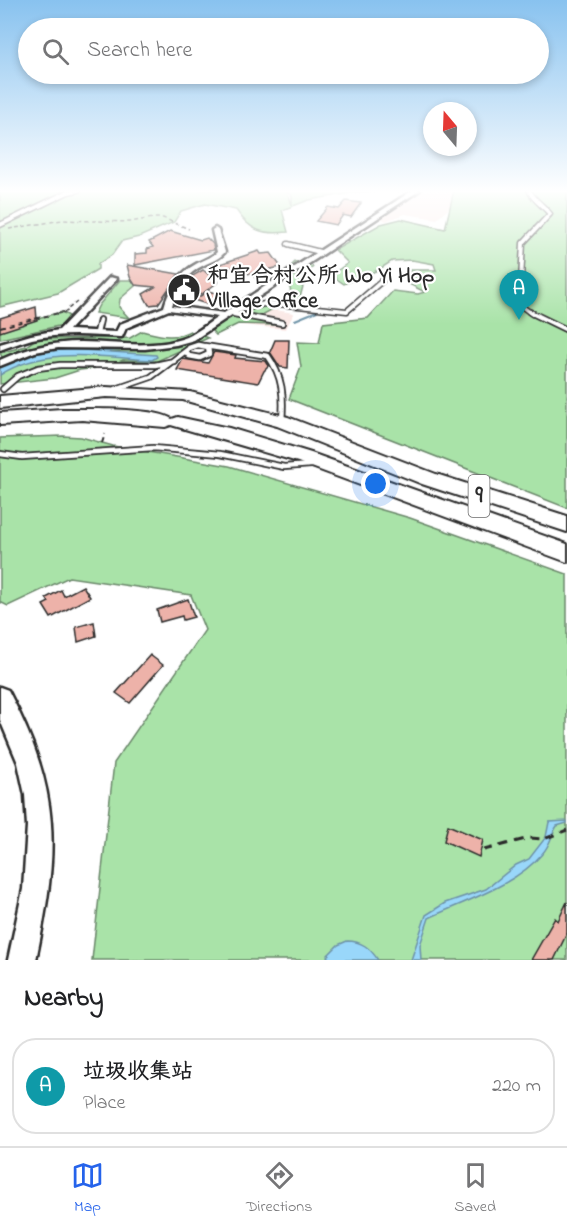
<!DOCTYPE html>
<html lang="en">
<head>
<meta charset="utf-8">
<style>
  :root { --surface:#fff; --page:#f2f2f2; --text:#202124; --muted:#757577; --line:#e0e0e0; --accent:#2563eb }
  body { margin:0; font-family:"Indie Flower","LXGW WenKai TC",sans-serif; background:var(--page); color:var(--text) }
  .compass { position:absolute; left:423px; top:102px; width:54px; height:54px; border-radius:50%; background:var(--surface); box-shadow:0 3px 9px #0003; rotate:341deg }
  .you { position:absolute; left:376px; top:484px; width:21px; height:21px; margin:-15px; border:4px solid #fff; border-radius:50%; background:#1a73e8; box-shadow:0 0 0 9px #1a73e833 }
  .badge { display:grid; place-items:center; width:39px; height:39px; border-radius:50%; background:var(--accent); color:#fff; font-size:20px; font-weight:700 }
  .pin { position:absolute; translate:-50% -50px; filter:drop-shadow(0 2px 3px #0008) }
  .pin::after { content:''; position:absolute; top:32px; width:21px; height:18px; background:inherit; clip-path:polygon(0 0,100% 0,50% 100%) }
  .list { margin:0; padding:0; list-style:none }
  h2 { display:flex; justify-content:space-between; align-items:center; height:78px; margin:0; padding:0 24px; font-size:26px }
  h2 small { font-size:20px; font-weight:400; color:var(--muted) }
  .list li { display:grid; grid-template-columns:39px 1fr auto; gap:18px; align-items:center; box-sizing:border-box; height:96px; margin:0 12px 12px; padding:0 12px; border:2px solid var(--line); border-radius:24px }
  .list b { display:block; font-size:22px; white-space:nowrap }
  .list p { margin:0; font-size:20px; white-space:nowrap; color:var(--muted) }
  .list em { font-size:20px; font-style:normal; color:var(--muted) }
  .icon { flex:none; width:33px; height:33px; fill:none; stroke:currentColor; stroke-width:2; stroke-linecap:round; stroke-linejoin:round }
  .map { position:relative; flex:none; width:567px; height:960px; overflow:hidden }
  .search { position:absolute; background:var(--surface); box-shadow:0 3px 9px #0003; left:18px; right:18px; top:18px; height:66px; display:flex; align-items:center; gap:15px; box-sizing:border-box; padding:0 21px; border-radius:33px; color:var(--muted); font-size:22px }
  .sheet { height:186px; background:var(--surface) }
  nav { display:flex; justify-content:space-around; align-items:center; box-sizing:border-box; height:84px; border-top:2px solid var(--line); background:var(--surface); font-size:16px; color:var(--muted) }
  nav a { display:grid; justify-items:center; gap:3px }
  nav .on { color:var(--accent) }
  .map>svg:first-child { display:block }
  .built { fill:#fae8e5 }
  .green { fill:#a9e3a8; stroke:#6a876a; stroke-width:1.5 }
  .water { fill:#99d7fa; stroke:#6d92a7; stroke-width:1.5 }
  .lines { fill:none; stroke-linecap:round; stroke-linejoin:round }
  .stream { stroke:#6d92a7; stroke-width:2 }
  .building { fill:#edb2a9; stroke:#2b2b2b; stroke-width:1.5 }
  .lane-far1-casing { stroke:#2b2b2b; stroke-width:7 }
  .lane-casing { stroke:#2b2b2b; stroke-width:8 }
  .street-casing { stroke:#2b2b2b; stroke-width:5 }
  .primary-casing { stroke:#2b2b2b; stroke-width:5 }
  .highway-casing { stroke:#2b2b2b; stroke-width:4 }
  .path-far2 { stroke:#2b2b2b; stroke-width:1.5; stroke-dasharray:4 3; stroke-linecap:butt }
  .path-far1 { stroke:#2b2b2b; stroke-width:2; stroke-dasharray:5 4; stroke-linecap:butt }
  .path { stroke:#2b2b2b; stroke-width:3; stroke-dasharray:9 7; stroke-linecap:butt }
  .lane-far1 { stroke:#fff; stroke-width:4 }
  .lane { stroke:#fff; stroke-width:4.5 }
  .street { fill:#fff; fill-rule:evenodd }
  .primary { fill:#fff; fill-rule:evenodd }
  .highway { fill:#fff; fill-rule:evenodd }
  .labels { text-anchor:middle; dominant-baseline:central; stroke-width:4.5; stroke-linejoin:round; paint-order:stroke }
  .far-poi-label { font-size:22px; font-weight:bold; fill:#2b2b2b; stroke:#fff; text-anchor:start }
  .shield { fill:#fff; stroke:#6b6b6b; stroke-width:1.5 }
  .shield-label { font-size:24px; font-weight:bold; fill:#2b2b2b }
</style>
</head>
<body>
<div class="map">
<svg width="567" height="960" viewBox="0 0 567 960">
  <rect width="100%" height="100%" fill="#fff"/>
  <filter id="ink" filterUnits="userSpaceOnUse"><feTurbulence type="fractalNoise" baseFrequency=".0167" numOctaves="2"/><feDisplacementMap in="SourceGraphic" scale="12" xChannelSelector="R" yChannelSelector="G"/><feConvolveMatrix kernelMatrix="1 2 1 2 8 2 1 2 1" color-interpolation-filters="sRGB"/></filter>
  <g filter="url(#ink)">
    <path class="built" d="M421 190H469L437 219 405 214 386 221 378 217Z
      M262 308 294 313 286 329 228 324 243 312Z"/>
    <path class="green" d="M0 190H287L292 205V197L290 190H408L357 192 309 200 282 210 288 232C263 235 250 231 236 210L205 204 181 211 174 222 139 237 122 241 112 255 98 264V269L58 293 0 307Z
      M454 190H567V508L289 399 301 367 297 342 319 343 323 323 368 318 393 291 418 294 425 292 409 284 410 270H436L434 264 412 260 392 261 378 270 344 284 331 275 348 263 335 250 381 224 401 219 445 229Z
      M295 262 313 267 306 275 298 305 288 301 286 295 291 291 287 281 299 270 290 267Z
      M120 280H142L120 299 119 307 129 318 95 313 99 305Z
      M268 305 273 309 260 316 273 320 275 325 238 324 216 335 209 328 234 312 239 314Z
      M62 312 69 316 63 325 0 339V327Z
      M142 331C159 335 174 340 190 331L208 338 157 361 123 360 107 367 80 370 55 378 0 384V370L45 352 78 348 120 351 126 344 73 341 3 359 0 353 26 346 36 339 130 338Z
      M63 436 81 437 113 446 229 466 410 518 567 574V960H92L114 763 205 630 191 595 69 577 8 606 0 602V438Z"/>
    <path class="water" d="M68 349 156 355 157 357 152 360C102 357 45 346 0 375V368L38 353Z
      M567 821V823L557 826C551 835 551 844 542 854 516 885 465 901 429 918L420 945 421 960H411L426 915 445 903 486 889 516 865 529 859 546 837 549 822Z
      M347 941C362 941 370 948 378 960H330L327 956 338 945Z"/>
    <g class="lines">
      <path class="stream" d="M295 320 317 311"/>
    </g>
    <path class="building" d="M346 201 361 203 351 217 343 215 336 225 316 221 328 207 339 209Z
      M170 231 201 240 207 238 213 244 214 250 135 265V254L147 253V249L153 247 149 242Z
      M259 251 261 254 271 253 281 267 261 271 266 277 256 279 252 273 246 274 241 266 222 269 220 264Z
      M127 265 179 274 158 304 149 305 143 294 155 287 135 285 130 277Z
      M203 270 218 282 202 294 179 292 189 278Z
      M208 291 223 295 212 306 194 300Z
      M36 307 37 320 0 332V318Z
      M275 340H289L288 368 280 367 270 352Z
      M214 352 236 355 235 358 266 361 269 366 264 371 258 383 177 370 183 359 208 363Z
      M83 586 90 597 51 618 43 605 49 602 46 598 61 590 64 596Z
      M188 599 194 617 183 620 182 616 160 622 157 610Z
      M94 622 96 636 78 642 76 627Z
      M150 655 163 665 130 703 116 693Z
      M448 825 483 840 479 857 444 841Z
      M567 902V933L554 960H531L555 918 558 921Z"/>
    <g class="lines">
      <defs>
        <path id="lane-far1" d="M529 190C532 199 544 206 550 214L523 243 520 299 524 308 532 314
          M0 225 68 192 78 190
          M288 244 320 252
          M232 312 268 303 347 311 382 281"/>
        <path id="lane" d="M530 312 567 330
          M234 314 282 323
          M97 333 100 320
          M198 345 208 347 209 354 200 358 189 356 186 352 189 348Z
          M205 346 268 356C283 377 284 396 282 421
          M3 389 18 376 38 368 60 365H155L174 361
          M116 389 151 377 187 350
          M0 454 22 457 153 448 220 454 284 467 311 465"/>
        <path id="street" d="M413 190H420L194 340 176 345 145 349 58 348 35 352 0 366V360C26 348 53 342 81 342 115 342 154 350 187 337 198 332 208 323 218 317L169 310 126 328 122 337H119C90 335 61 333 32 339 21 342 11 346 0 350V344L31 335 59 330 110 277 117 279 69 330 116 332 120 324 164 307C169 289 179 273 196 264 203 260 211 258 217 252L212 230 215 228 218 230 225 252C219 259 212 261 204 265 187 273 176 288 172 306L224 313Z"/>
        <path id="primary" d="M0 687 8 690C62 793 59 849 36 960H8L23 889 27 826 25 795 18 763 0 720Z"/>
        <path id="highway" d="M106 387 190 392 288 417 436 474 567 516V532L422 484 277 426 183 400 106 397 0 408V396Z
          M62 409C85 409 155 407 172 419L178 417 229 428 311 453 567 544V562L298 462 171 425 165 427 82 420 0 425V413Z"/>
      </defs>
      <use href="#lane-far1" class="lane-far1-casing"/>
      <use href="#lane" class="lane-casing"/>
      <use href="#street" class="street-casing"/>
      <use href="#primary" class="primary-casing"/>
      <use href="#highway" class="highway-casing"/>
      <path class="path-far2" d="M9 229 62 220 130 222 153 218H163L189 229
        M63 313 77 302
        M57 314 69 311"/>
      <path class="path-far1" d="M0 327 63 312
        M102 443 105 434"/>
      <path class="path" d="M484 850 529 838 544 839 567 830"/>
      <use href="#lane-far1" class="lane-far1"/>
      <use href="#lane" class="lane"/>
      <use href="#street" class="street"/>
      <use href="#primary" class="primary"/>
      <use href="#highway" class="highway"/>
    </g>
  </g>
  <linearGradient id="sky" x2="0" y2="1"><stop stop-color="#88c2ef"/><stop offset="0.59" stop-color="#fff"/><stop offset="1" stop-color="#fff" stop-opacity="0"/></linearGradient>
  <rect width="567" height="324" fill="url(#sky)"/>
  <defs>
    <symbol id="civic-disc" viewBox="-11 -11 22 22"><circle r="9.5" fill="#2b2b2b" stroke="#fff"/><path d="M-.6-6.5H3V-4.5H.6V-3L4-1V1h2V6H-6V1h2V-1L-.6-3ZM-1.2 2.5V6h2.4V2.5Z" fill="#fff"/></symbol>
  </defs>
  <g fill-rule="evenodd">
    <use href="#civic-disc" x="165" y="271" width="38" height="38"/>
  </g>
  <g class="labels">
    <g class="far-poi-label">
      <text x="207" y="277">和宜合村公所 Wo Yi Hop<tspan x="207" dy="25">Village Office</tspan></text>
    </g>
    <rect class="shield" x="468.5" y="475" width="21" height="42" rx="4.5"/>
    <g class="shield-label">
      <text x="479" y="496">9</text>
    </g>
  </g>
</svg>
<svg class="compass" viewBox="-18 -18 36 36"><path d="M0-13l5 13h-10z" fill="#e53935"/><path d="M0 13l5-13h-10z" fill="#757577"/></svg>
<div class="you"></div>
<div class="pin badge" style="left:519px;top:320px;background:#0f9aa8">A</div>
<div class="search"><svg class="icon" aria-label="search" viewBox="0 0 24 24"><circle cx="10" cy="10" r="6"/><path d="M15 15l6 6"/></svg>Search here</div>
</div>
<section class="sheet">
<h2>Nearby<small></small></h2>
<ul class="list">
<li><span class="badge" style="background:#0f9aa8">A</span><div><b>垃圾收集站</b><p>Place</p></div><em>220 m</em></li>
</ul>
</section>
<nav>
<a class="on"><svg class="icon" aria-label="map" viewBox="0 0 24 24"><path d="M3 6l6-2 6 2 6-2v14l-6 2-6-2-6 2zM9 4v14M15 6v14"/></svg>Map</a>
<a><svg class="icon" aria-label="directions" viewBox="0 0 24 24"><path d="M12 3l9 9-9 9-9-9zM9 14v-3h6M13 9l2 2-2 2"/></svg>Directions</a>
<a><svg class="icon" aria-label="saved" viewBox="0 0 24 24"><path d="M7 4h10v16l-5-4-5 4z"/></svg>Saved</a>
</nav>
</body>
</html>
